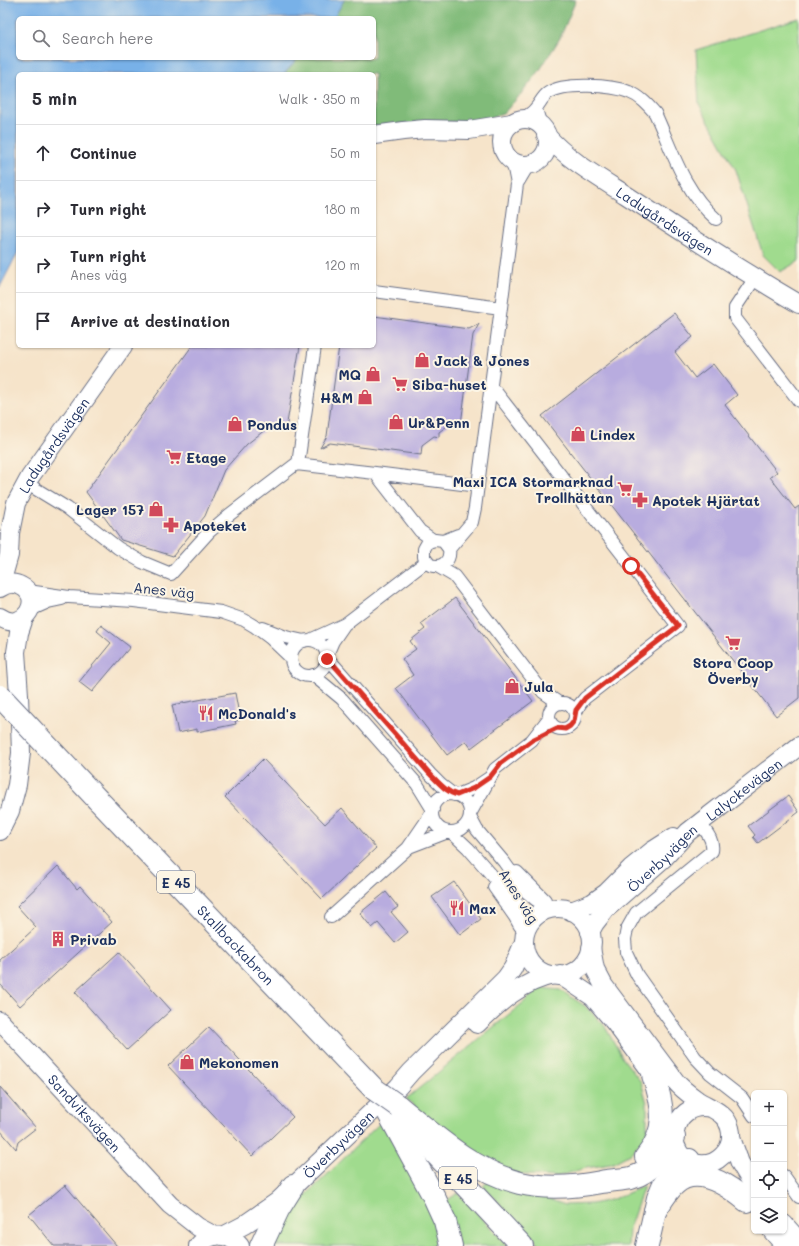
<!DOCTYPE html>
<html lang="en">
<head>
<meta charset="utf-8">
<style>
  :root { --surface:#fff; --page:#f7f7f7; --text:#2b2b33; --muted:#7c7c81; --line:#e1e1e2 }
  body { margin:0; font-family:Mali,sans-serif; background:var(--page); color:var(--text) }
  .controls { position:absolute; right:12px; bottom:12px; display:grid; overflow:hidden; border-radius:6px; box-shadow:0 1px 3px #0004 }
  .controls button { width:36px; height:36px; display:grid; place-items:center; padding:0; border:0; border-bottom:1px solid var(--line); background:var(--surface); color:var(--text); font:20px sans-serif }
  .stop { position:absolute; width:12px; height:12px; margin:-9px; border:3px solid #d93025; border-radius:50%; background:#fff }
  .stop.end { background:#d93025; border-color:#fff; box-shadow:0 1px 4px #0008 }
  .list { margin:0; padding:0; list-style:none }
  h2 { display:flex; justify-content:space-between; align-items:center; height:52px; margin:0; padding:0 16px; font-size:17px }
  h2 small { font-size:13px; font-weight:400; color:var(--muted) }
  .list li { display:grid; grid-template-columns:26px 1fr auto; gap:12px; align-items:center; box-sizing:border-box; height:56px; padding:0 16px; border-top:1px solid var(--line) }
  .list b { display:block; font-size:15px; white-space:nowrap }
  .list p { margin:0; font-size:13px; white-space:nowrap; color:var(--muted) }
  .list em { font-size:13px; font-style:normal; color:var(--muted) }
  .icon { flex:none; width:22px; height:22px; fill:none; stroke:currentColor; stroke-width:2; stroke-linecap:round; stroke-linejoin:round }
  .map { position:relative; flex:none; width:799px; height:1246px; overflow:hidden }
  .search { position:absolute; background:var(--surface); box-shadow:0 1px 3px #0004; left:16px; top:16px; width:360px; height:44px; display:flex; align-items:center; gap:10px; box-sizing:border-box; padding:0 14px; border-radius:6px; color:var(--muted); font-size:15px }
  .panel { position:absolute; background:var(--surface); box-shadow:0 1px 3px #0004; left:16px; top:72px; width:360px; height:276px; border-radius:6px }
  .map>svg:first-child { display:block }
  .green { fill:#a0db8e; stroke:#5e8576 }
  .forest { fill:#80bb79; stroke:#4e756c }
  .water { fill:#78b1e8; stroke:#4a70a3 }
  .building { fill:#b8acdf }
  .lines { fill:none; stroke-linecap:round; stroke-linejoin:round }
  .street-casing { stroke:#686e84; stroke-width:14 }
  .secondary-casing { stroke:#686e84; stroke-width:20 }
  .highway-casing { stroke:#686e84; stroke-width:24 }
  .street { stroke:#fff; stroke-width:12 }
  .secondary { stroke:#fff; stroke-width:18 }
  .highway { stroke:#fff; stroke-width:22 }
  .highway-bridge-casing { stroke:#686e84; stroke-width:24; stroke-linecap:butt }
  .highway-bridge { stroke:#fff; stroke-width:22 }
  .route { stroke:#d93025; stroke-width:5 }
  .labels { text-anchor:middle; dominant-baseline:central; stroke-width:4; stroke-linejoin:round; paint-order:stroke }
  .shield { fill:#fcf5e5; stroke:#5e6a86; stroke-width:1 }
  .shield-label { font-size:13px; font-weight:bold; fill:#1b2f5e }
  .street-label { font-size:14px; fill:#1b2f5e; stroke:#fcf5e5 }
  .poi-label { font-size:14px; font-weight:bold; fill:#1b2f5e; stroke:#fcf5e5; text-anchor:start }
</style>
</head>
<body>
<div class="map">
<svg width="799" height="1246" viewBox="0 0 799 1246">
  <rect width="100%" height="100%" fill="#fcf5e5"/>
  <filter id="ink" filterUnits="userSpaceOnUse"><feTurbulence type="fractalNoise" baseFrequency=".025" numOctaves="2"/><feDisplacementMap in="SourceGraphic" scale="8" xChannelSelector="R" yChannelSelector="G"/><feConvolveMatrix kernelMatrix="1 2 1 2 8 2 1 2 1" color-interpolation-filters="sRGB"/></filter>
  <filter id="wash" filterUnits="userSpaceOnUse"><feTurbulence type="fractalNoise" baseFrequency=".012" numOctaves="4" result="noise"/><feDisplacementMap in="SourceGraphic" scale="16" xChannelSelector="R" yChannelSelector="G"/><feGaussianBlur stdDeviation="0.9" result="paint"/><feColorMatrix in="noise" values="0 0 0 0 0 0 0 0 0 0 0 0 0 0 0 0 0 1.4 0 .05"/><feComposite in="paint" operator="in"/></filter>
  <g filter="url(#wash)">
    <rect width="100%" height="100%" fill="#f6e4ca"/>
    <path class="green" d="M799 18V261L780 272 763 255 736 170 699 104 696 50Z
      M541 988 560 990 585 1006 604 1025 624 1060 641 1082 647 1103V1135L630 1154 611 1164 586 1168 556 1177 516 1174 478 1158 406 1099Z
      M382 1121 439 1223 442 1246H272L274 1238 295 1206Z
      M492 1179 565 1205 592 1204 614 1199 644 1186 629 1229 628 1246H541L483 1186Z
      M458 1193 508 1246H459L446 1201Z"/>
    <path class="forest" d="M344 0H576L560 38 538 73 521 94 503 114 477 121 402 124 374 126V74H284L298 58H374V18H334Z"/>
    <path class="water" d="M0 0H344L334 18H18V58H298L284 74H18V252L0 287Z"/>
    <g id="blocks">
      <path class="building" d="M674 313 693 337 675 352 695 378 713 364 737 395 725 405 777 472 770 477 795 509 799 506V698L776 716 542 416Z
        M374 316 469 329 479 324 473 335 461 424 451 423 439 432V437L434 436 422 445 421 455 330 443 320 448 327 436 339 346H374Z
        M192 346H300L286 429 270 426 247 444 224 470 205 516 173 556 121 540 86 492Z
        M455 598 533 701 471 748 466 741 447 755 396 688 413 675 402 659 416 649 410 641 425 629 421 624Z
        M101 625 130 647 92 692 79 682 111 643 97 631Z
        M235 693 240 720 235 721 236 724 197 732V729L178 733 172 705Z
        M263 759 325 824 342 808 376 848 322 899 225 797Z
        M788 796 799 812 758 843 753 837 755 835 748 826Z
        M58 866 77 889 80 886 112 922 20 1006 0 984V960L36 927 17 906Z
        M454 882 481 919 460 935 432 897Z
        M386 892 398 907 391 912 408 932 395 943 378 923 372 928 360 913Z
        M119 952 171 1010 127 1050 75 992Z
        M209 1027 293 1117 252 1156 168 1066Z
        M0 1087 36 1128 18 1142 16 1149 0 1130Z
        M65 1185 117 1246H54L29 1215Z"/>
    </g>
  </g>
  <g filter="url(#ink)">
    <use href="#blocks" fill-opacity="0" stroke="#686e84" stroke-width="1"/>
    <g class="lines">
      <defs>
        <path id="street" d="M536 109 541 126
          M520 120C525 117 531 114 535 109 540 104 542 97 548 93 564 82 612 85 629 92 640 96 648 105 655 113 673 152 683 190 716 219
          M517 184 529 164
          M755 278 735 308V318L799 401
          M374 291 501 308
          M490 390 496 392 678 626 585 698 580 704 575 714
          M298 464 315 346
          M375 473 478 486
          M26 483 67 508 118 548 142 562 171 574 209 532 229 515 296 464 375 473 420 531 433 540
          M443 541 449 549C451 561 442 569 430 565L424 557V549L428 542 435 540 443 541 458 535
          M449 549 472 522 475 508 517 184 514 169 510 160
          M437 566 454 576 543 692 559 703
          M28 591 69 597 134 601 221 612 244 620 254 626 270 638 291 658
          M30 610 48 602 62 599
          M263 628 286 637 304 641
          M310 640 345 624 426 562
          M291 658a18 18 0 1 1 36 0a18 18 0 1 1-36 0Z
          M327 655 333 641 344 625
          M327 659 333 664 430 774 441 785 454 795
          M313 675 342 699 417 784 433 810
          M549 716a13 13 0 1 1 26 0a13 13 0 1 1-26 0Z
          M432 813a19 19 0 1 1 38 0a19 19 0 1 1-38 0Z
          M457 795 474 788 489 778
          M470 814 495 769 532 740 549 718
          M470 817 477 830 504 862 524 890 536 900 555 908
          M700 823C706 832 714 840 712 851L636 913 627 929 625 939 626 952 637 975 695 1057 710 1073 742 1098 754 1116
          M451 832 468 848 518 905 523 920 525 936
          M409 847 448 832
          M517 872 545 900
          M494 887 515 917 520 926
          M331 917 408 848 432 813
          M784 1176 799 1197"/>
        <g id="secondary">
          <circle cx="525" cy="142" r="23"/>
          <path d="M374 135 403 131 425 129 469 130 512 123"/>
          <path id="s1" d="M546 135C568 160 598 177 626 195 683 233 740 269 799 304"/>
          <path id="s2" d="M0 587 9 555 10 533 16 503 30 477 123 346"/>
          <path d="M0 588C7 583 14 582 21 586 45 597 24 634 0 617"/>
          <path d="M0 831 10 811 17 785 21 753 19 695 16 652 19 633 24 618"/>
          <circle cx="558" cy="942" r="34"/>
          <path d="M571 911 592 903 606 893 631 868 652 851 674 837"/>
          <path id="s3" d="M590 932 595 923 606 909 664 858 688 832 799 746"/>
          <path d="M591 948 595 969 604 986 676 1082C682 1089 689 1094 697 1100 709 1108 726 1112 730 1128 733 1139 730 1149 722 1156 716 1162 708 1165 699 1164 661 1160 669 1099 711 1108"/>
          <path d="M560 975 593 997 615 1023 661 1085"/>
          <path id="s4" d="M0 1021 170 1205 198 1227 215 1236"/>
          <path d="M477 1024C500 1002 521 982 553 975"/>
          <path d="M731 1138 740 1163 754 1186"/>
          <path d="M784 1224 799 1241"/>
          <path d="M772 1231 785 1246"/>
          <path id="s5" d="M223 1236 244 1225 277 1202 398 1087 411 1072 506 978 513 968 524 942"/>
          <path d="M198 1246C210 1232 228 1232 240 1246"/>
        </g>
        <g id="highway">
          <path id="s6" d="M98 800 374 1089"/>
          <path d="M398 1106C435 1136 473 1171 520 1183 546 1189 575 1187 601 1182 611 1180 621 1180 631 1178 652 1172 664 1155 674 1137"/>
          <path d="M389 1114 434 1197 445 1221 451 1246"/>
          <path d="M419 1136 522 1246"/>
          <path d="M646 1157C668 1130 664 1106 653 1075"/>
          <path d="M655 1211C661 1202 667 1191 675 1184 697 1163 729 1186 747 1201"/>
          <path d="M261 1246 278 1210 293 1186"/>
          <path d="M647 1246 658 1198 663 1186 677 1169 689 1160"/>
        </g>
      </defs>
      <use href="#street" class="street-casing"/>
      <use href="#secondary" class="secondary-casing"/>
      <use href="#highway" class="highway-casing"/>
      <use href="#street" class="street"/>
      <use href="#secondary" class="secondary"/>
      <use href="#highway" class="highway"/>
      <defs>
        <path id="highway-bridge" d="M0 696 98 800
          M374 1089 398 1106"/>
      </defs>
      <use href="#highway-bridge" class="highway-bridge-casing"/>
      <use href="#highway-bridge" class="highway-bridge"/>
    </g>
  </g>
  <g class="lines" filter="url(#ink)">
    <path class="route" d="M327 659 333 664 430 774C438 782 446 792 457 795L474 788 490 777 501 763 532 740 557 728 565 729 570 726 574 721 576 710 585 698 678 626 631 566"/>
  </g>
  <defs>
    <symbol id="shop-bare" viewBox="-9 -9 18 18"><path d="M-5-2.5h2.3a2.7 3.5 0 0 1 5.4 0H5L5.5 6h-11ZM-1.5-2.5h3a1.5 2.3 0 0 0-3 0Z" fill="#d1495b" stroke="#fcf5e5" stroke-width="2.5" paint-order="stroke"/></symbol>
    <symbol id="supermarket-bare" viewBox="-9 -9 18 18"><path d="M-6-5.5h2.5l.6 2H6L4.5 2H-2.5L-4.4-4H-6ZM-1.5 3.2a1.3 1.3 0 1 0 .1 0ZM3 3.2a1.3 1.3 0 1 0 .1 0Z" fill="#d1495b" stroke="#fcf5e5" stroke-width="2.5" paint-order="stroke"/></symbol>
    <symbol id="pharmacy-bare" viewBox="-9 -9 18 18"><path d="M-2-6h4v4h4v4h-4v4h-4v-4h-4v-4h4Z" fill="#d1495b" stroke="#fcf5e5" stroke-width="2.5" paint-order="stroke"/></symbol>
    <symbol id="restaurant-bare" viewBox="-9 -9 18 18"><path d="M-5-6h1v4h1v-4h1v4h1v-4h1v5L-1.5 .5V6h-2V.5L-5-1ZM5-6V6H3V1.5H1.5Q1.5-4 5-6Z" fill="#d1495b" stroke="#fcf5e5" stroke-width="2.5" paint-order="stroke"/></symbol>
    <symbol id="building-bare" viewBox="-9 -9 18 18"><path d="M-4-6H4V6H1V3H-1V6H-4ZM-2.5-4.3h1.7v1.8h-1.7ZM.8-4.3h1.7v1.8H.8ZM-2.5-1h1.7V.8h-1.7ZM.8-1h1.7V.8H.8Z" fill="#d1495b" stroke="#fcf5e5" stroke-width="2.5" paint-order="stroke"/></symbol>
  </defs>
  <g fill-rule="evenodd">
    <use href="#shop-bare" x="411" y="349" width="22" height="22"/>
    <use href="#shop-bare" x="362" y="363" width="22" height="22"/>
    <use href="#supermarket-bare" x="389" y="373" width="22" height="22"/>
    <use href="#shop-bare" x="354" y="386" width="22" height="22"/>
    <use href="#shop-bare" x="385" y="411" width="22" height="22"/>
    <use href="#shop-bare" x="224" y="413" width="22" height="22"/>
    <use href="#shop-bare" x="567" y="423" width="22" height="22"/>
    <use href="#supermarket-bare" x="163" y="446" width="22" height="22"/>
    <use href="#supermarket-bare" x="614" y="478" width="22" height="22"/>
    <use href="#pharmacy-bare" x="629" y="489" width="22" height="22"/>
    <use href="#shop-bare" x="145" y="498" width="22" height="22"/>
    <use href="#pharmacy-bare" x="160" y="514" width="22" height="22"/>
    <use href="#supermarket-bare" x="722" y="632" width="22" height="22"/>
    <use href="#shop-bare" x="501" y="675" width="22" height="22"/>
    <use href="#restaurant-bare" x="195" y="702" width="22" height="22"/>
    <use href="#restaurant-bare" x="446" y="897" width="22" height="22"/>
    <use href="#building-bare" x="47" y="928" width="22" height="22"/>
    <use href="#shop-bare" x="176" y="1051" width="22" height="22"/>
  </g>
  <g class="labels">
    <g class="shield">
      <rect x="157" y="871" width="38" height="22" rx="3"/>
      <rect x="439" y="1167" width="38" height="22" rx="3"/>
    </g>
    <g class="shield-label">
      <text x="176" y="882">E 45</text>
      <text x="458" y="1178">E 45</text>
    </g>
    <g class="street-label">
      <text stroke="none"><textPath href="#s1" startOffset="147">Ladugårdsvägen</textPath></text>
      <text stroke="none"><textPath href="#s2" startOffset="155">Ladugårdsvägen</textPath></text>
      <text transform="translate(164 590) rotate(6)">Anes väg</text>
      <text stroke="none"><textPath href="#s3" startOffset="211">Lalyckevägen</textPath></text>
      <text stroke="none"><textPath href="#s3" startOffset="104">Överbyvägen</textPath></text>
      <text transform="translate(519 896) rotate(58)">Anes väg</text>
      <text stroke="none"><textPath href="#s6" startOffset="200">Stallbackabron</textPath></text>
      <text stroke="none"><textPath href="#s4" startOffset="125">Sandviksvägen</textPath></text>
      <text stroke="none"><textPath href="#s5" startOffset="148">Överbyvägen</textPath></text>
    </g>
    <g class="poi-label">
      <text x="434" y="360">Jack &amp; Jones</text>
      <text x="361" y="374" text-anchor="end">MQ</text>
      <text x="412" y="384">Siba-huset</text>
      <text x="353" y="397" text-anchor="end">H&amp;M</text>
      <text x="408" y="422">Ur&amp;Penn</text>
      <text x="247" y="424">Pondus</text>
      <text x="590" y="434">Lindex</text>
      <text x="186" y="457">Etage</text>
      <text x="613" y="481" text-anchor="end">Maxi ICA Stormarknad<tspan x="613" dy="16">Trollhättan</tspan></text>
      <text x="652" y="500">Apotek Hjärtat</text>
      <text x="144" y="509" text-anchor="end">Lager 157</text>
      <text x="183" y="525">Apoteket</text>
      <text x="733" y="662" text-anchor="middle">Stora Coop<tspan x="733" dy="16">Överby</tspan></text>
      <text x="524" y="686">Jula</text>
      <text x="218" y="713">McDonald's</text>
      <text x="469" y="908">Max</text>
      <text x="70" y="939">Privab</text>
      <text x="199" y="1062">Mekonomen</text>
    </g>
  </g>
</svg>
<div class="controls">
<button>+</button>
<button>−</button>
<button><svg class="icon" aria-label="locate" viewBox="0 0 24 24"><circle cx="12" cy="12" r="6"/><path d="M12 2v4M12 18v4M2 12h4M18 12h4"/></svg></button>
<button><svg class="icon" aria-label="layers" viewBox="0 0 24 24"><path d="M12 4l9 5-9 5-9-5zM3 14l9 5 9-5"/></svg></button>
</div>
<div class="stop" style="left:631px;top:566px"></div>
<div class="stop end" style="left:327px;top:659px"></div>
<div class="search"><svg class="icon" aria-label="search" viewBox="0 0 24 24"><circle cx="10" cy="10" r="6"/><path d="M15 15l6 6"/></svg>Search here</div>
<section class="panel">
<h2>5 min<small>Walk · 350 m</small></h2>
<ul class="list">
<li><svg class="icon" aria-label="ahead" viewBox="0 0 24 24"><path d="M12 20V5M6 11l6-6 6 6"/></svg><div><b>Continue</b></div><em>50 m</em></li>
<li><svg class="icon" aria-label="right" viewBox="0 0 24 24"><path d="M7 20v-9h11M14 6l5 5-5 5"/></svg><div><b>Turn right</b></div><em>180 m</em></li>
<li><svg class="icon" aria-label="right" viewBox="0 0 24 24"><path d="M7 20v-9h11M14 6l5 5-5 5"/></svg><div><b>Turn right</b><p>Anes väg</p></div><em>120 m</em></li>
<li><svg class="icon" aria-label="arrive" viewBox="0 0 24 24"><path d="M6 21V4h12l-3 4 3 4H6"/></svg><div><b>Arrive at destination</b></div></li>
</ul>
</section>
</div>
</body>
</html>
